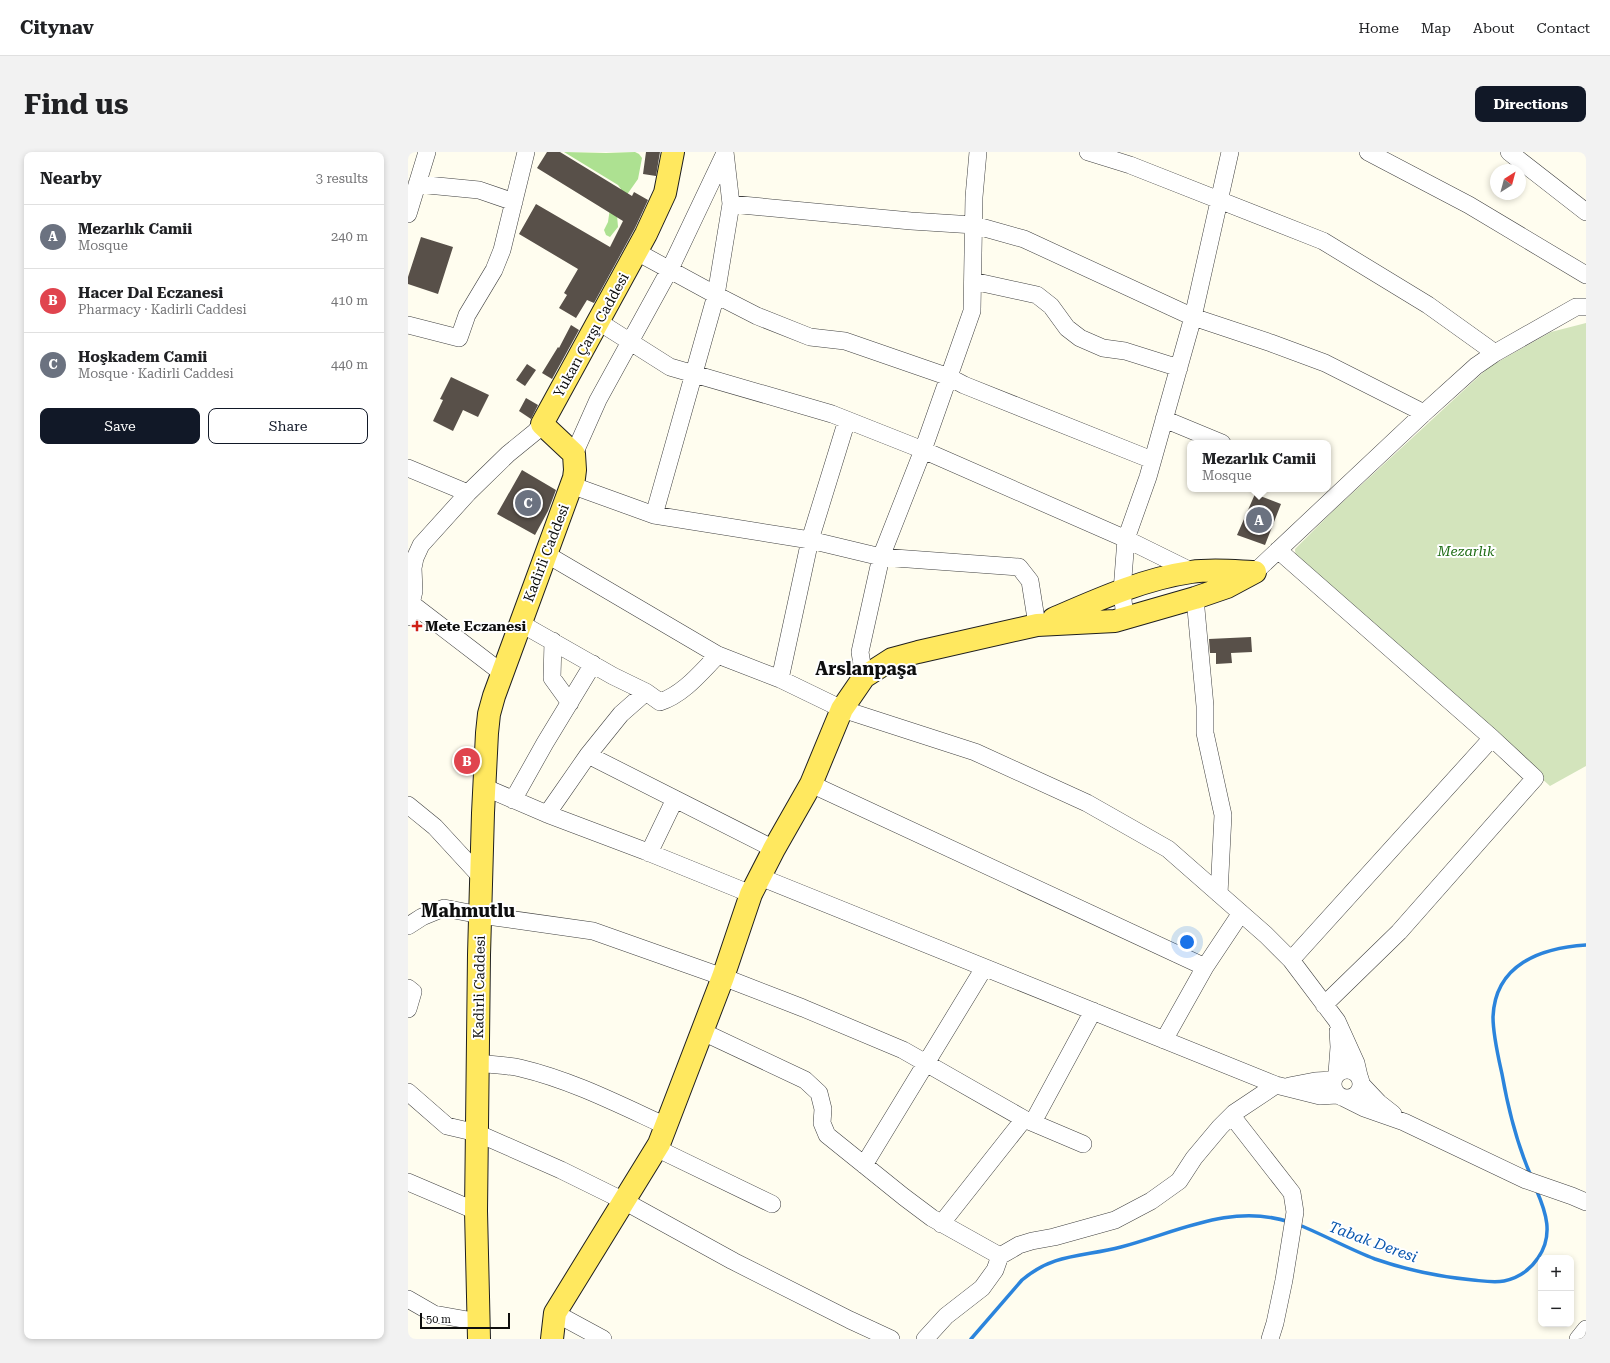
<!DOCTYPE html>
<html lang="en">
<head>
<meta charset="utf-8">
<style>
  :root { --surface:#fff; --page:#f2f2f2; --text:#202124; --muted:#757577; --line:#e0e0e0; --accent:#111827 }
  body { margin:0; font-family:"Roboto Serif",serif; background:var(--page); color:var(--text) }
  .controls { position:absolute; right:12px; bottom:12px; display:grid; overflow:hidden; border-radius:8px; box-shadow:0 2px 6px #0003 }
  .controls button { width:36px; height:36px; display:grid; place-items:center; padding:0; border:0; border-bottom:1px solid var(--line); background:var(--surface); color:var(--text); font:20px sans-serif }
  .compass { position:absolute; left:1082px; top:12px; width:36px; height:36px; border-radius:50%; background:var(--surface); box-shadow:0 2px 6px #0003; rotate:36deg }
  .scale { position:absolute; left:12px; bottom:10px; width:90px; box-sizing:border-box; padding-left:4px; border:2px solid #0e0e0e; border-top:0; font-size:11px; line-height:14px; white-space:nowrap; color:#0e0e0e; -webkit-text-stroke:3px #fff; paint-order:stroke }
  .you { position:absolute; left:779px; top:790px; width:14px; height:14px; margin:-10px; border:3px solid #fff; border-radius:50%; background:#1a73e8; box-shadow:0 0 0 6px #1a73e833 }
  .badge { display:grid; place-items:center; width:26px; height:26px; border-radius:50%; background:var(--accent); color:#fff; font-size:13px; font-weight:700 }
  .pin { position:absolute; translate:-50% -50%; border:2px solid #fff; box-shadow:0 1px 4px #0006 }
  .popup { position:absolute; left:779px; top:288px; width:144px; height:52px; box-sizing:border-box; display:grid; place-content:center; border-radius:8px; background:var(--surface); filter:drop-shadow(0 1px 3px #0005); font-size:13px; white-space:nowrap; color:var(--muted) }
  .popup b { font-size:15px; color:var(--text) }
  .popup::after { content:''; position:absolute; left:50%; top:100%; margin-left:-8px; border:8px solid transparent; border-top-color:var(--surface) }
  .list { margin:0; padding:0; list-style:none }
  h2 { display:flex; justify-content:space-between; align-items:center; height:52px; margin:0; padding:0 16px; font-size:17px }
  h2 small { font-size:13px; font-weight:400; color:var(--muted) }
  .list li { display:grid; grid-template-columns:26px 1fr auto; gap:12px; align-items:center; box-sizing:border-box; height:64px; padding:0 16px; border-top:1px solid var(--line) }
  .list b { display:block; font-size:15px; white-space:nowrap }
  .list p { margin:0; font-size:13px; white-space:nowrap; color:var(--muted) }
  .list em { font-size:13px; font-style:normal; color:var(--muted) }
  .actions { display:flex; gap:8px; padding:12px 16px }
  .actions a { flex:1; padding:9px 0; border:1px solid var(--accent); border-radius:8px; text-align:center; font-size:14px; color:var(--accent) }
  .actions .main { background:var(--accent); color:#fff }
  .map { position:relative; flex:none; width:1178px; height:1187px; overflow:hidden; border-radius:8px }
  header { display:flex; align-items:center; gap:24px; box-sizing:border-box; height:56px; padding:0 20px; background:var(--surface); border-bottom:1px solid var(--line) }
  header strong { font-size:19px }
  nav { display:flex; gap:22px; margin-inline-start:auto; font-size:14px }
  .intro { display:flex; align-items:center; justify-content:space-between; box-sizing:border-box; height:96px; padding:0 24px }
  h1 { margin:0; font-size:28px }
  .button { padding:10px 18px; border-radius:8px; background:var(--accent); color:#fff; font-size:14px; font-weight:700 }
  main { display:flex; gap:24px; padding:0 24px }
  aside { flex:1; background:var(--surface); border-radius:8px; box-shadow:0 2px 6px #0003 }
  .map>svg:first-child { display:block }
  .forest { fill:#ade191 }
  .cemetery { fill:#d3e4bc }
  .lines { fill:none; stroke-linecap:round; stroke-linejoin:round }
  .stream { stroke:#2b84dc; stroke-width:3.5 }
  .building { fill:#585049 }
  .minor-casing { stroke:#414141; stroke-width:18 }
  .major-casing { stroke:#1f1f1f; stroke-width:24 }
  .minor { stroke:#fff; stroke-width:17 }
  .major { stroke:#ffe85f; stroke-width:22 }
  .poi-dot { fill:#ce1f16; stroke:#fff; stroke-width:1.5 }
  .labels { text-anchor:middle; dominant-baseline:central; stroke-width:4; stroke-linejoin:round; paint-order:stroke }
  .street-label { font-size:14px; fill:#0e0e0e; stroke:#fff }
  .park-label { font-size:14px; font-style:italic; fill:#206d16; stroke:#fff }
  .poi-label { font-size:14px; font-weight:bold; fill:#0e0e0e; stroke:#fff; text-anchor:start }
  .water-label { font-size:15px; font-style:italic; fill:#0956ae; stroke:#fff }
  .district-label { font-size:18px; font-weight:bold; fill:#0e0e0e; stroke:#fff }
</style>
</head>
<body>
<header>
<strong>Citynav</strong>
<nav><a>Home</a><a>Map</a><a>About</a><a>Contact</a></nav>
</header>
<div class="intro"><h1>Find us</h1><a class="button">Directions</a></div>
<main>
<aside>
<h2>Nearby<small>3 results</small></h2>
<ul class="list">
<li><span class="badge" style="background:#6b7280">A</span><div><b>Mezarlık Camii</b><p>Mosque</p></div><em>240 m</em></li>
<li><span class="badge" style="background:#e0444e">B</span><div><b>Hacer Dal Eczanesi</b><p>Pharmacy · Kadirli Caddesi</p></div><em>410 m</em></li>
<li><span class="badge" style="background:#6b7280">C</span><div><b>Hoşkadem Camii</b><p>Mosque · Kadirli Caddesi</p></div><em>440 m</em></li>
</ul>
<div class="actions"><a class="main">Save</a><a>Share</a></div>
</aside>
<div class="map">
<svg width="1178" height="1187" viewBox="0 0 1178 1187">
  <rect width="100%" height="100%" fill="#fffdef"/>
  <path class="forest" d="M156 0 198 1 227 0 231 2 234 6 230 27 218 44 209 63 210 75 202 85 198 83 196 78 200 70 202 56 213 41V37L210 33Z"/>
  <path class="cemetery" d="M1178 171V614L1142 634 888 410 887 397 924 360 1081 215 1143 180Z"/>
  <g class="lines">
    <path class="stream" d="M1123 1024C1109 992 1100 956 1094 922 1090 904 1085 883 1085 865 1087 812 1133 796 1178 793
      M889 1072C916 1083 941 1097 967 1107 999 1118 1032 1125 1065 1128 1075 1129 1086 1131 1096 1129 1110 1126 1122 1118 1130 1106 1146 1083 1138 1060 1128 1037
      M563 1187 614 1128C646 1101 675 1105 713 1095 770 1080 822 1051 882 1070"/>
  </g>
  <path class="building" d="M139 0H152L224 44 226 40 240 48 227 76 186 151 179 148 168 166 151 156 159 143 156 141 170 117 111 82 128 52 202 95 215 69 129 16Z
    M238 0H252L248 24 235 22Z
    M13 85 45 95 30 142 0 132V125Z
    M163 173 171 178 144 227 134 221 150 195 151 196Z
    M119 212 128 218 117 234 108 228Z
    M43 225 81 243 70 265 55 258 45 279 25 269 35 248 32 247Z
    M118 246 130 253 123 267 111 259Z
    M114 318 148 338 140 359 127 383 89 362Z
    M847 342 873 352 857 393 829 383Z
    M843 485 844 500 823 501 824 511 808 512V501H802L801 487Z"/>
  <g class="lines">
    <defs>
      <path id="minor" d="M680 0 722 13 915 89 1020 153 1087 201
        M960 0 1061 53 1178 123
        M1101 0 1178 60
        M9 32 71 38 106 50
        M323 52 503 69 566 73 616 87 785 165 863 191 917 211 1016 261
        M0 62 19 0
        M229 100 308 143 349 164 402 185 437 189 541 225 556 233 744 308
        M565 129 629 143 643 154 659 176 672 186 695 196 717 199 771 216
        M191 170 262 215 424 262 515 298 718 387 785 420
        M0 173 51 186 59 163 86 118 94 98 118 0
        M756 267 814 291
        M166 302 190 248 262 117 317 1
        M0 316 60 341
        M163 333 246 363 402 388 473 405 611 415 622 429 629 473
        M246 363 308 143 323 52 317 0
        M870 398 1084 586 1127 626 991 780 916 853
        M138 402 310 503 372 527 434 557 567 600 679 651 760 697 858 783 883 808 929 869 948 911 951 924
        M847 420 1016 261 1068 214 1087 201 1168 155H1178
        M787 446 797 554V581L815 663 811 742
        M4 452 94 521
        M0 465 6 439 5 416 7 406 13 393 60 341 100 302 127 280 134 272
        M717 466 714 439 718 387 740 325 785 165 822 0
        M112 471 205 524 238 540
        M145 489 144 526 162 551
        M456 525 452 500 473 405 515 298 564 159 566 45 570 0
        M372 527 402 388 439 268
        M180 603 366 697
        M403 632 797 815
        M76 635 139 662 237 699 343 742
        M105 648 137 591 185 512
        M0 653 27 675 73 725
        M139 662 180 603 213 562 238 540 252 550C276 542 293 520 310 503
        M241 701 267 647
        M352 725 868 933 912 944 929 943
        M0 774 14 765 36 756 72 763 185 779 315 825 395 856 495 898 616 967 675 992
        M883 808 1084 586
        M0 836 5 840 0 857
        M295 880 397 928 411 941 415 957 414 971 419 983 496 1045 524 1066 592 1104
        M756 888 797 815 833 761
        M70 911C84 913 99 913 112 916 163 928 210 952 258 974
        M925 932a14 14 0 1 1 28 0a14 14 0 1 1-28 0Z
        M929 921 931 895 930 879
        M953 932 971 951 985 962
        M881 934 907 929 925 928
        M0 940 39 974 69 981 153 1018 216 1049 325 1109 442 1168 483 1187
        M936 946 956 956 996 970 1118 1028 1164 1044 1178 1050
        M824 964 884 1041 887 1060 876 1128 867 1171 862 1187
        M625 970 685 859
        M248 996 364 1052
        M456 1013 576 816
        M0 1030 68 1059
        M533 1072 616 967
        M0 1147 26 1162 71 1170
        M147 1161 195 1187
        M517 1187 538 1164 574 1136 587 1118 592 1104 611 1093 624 1089 646 1085 707 1068 743 1049 771 1029 786 1006 812 975 826 961 868 933
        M1170 1187 1178 1177"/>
      <path id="major" d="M645 467C689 448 735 427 783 420 803 417 824 419 844 420
        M71 1187 68 1059 71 803 75 661 79 581 81 562 86 544 166 326 167 318 166 302 134 272 238 82 257 41 265 0
        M144 1187 147 1161 251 992 315 825 343 742 366 697 403 632 434 557 456 525 484 507 510 500 629 473 707 469 787 446 819 435 847 420"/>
    </defs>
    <use href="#minor" class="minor-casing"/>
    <use href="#major" class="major-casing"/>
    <use href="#minor" class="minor"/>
    <use href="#major" class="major"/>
  </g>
  <path class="poi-dot" d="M7 468h4v4h4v4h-4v4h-4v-4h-4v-4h4z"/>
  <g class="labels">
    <g class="street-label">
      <text transform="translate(183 183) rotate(-61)">Yukarı Çarşı Caddesi</text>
      <text transform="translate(138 401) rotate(-69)">Kadirli Caddesi</text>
      <text transform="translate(71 835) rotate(-89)">Kadirli Caddesi</text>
    </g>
    <g class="park-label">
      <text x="1058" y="399">Mezarlık</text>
    </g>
    <g class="poi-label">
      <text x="17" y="474">Mete Eczanesi</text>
    </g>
    <g class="water-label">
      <text transform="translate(965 1090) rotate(20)">Tabak Deresi</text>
    </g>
    <g class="district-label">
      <text x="458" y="516">Arslanpaşa</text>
      <text x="60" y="758">Mahmutlu</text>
    </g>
  </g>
</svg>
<div class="controls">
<button>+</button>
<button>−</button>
</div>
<svg class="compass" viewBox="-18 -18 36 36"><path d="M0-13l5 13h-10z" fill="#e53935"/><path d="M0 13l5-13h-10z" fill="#757577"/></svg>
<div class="scale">50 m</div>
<div class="you"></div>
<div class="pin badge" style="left:851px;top:368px;background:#6b7280">A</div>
<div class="popup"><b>Mezarlık Camii</b>Mosque</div>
<div class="pin badge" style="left:59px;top:609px;background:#e0444e">B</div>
<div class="pin badge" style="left:120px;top:351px;background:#6b7280">C</div>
</div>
</main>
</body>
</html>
